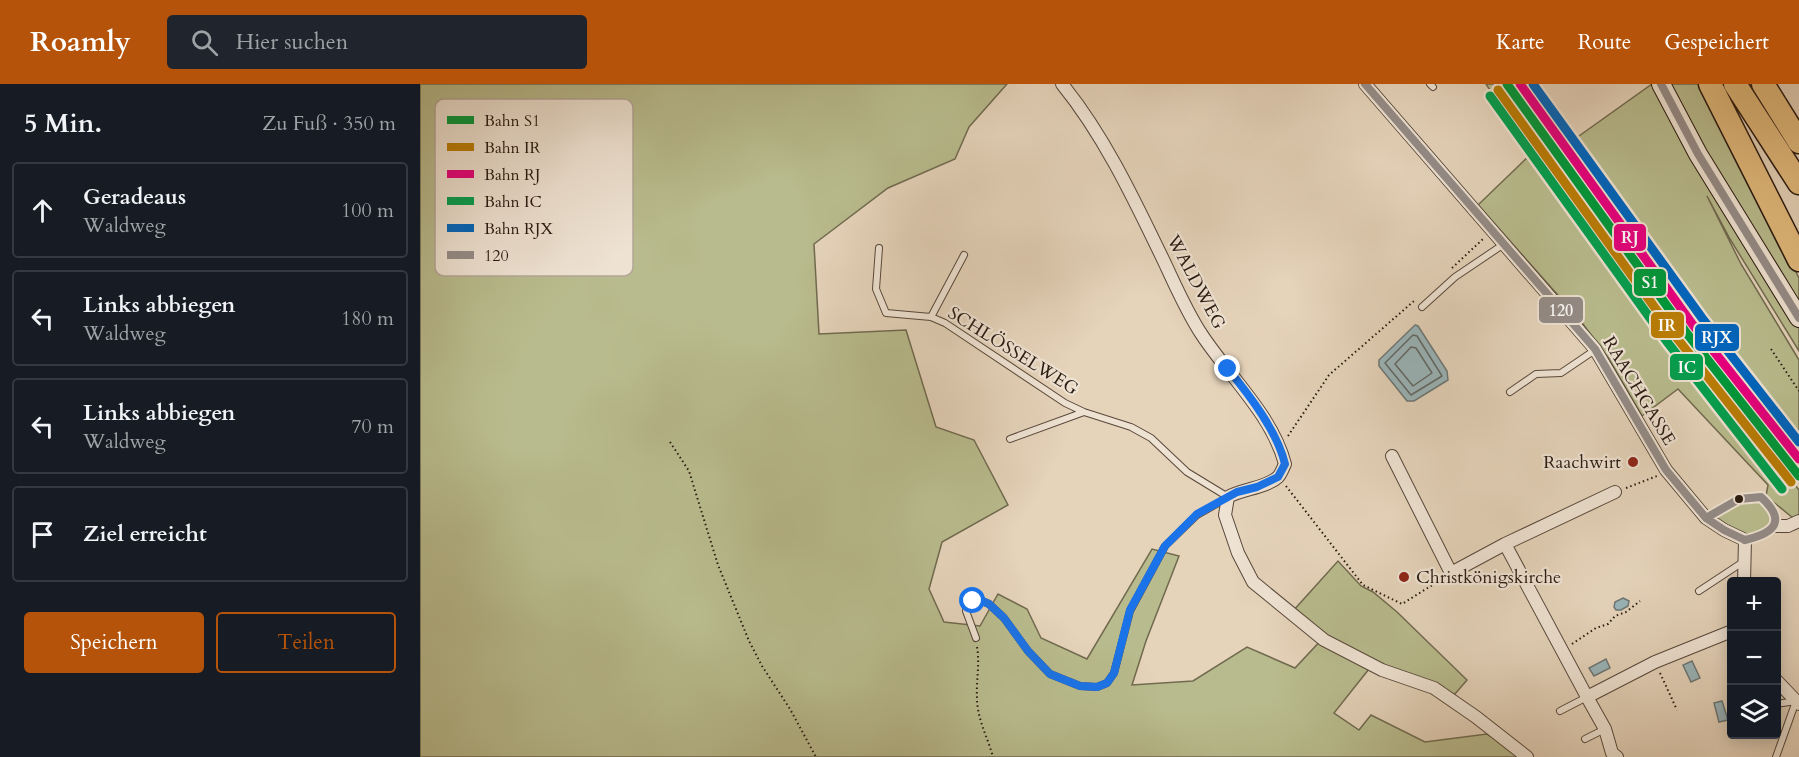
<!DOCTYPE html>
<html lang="de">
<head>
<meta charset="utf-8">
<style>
  :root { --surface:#171b24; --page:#20242c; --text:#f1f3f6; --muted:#9ea1a6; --line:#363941; --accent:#b45309 }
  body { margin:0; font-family:Cardo,serif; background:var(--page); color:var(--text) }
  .controls { position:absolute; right:18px; bottom:18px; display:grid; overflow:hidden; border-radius:6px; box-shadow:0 3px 15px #0003 }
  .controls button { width:54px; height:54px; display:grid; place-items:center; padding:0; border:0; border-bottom:2px solid var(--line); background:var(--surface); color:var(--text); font:30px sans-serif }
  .stop { position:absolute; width:18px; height:18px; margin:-14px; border:4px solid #1a73e8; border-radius:50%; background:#fff }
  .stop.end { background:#1a73e8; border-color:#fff; box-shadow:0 2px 6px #0008 }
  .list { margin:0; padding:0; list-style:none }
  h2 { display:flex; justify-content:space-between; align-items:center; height:78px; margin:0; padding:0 24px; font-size:26px }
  h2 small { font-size:20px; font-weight:400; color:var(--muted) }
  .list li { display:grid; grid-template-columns:39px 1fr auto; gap:18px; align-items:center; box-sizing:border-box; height:96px; margin:0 12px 12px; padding:0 12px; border:2px solid var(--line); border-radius:6px }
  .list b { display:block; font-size:22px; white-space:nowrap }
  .list p { margin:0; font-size:20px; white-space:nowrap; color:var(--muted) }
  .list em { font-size:20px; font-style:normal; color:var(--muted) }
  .actions { display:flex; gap:12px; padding:18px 24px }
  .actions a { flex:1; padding:14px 0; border:2px solid var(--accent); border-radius:6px; text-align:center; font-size:21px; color:var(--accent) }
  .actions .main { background:var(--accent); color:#fff }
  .icon { flex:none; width:33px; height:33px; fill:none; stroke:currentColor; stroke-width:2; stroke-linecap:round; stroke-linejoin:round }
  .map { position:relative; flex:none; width:1379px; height:673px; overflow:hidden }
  header { display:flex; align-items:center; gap:36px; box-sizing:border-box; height:84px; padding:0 30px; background:var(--accent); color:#fff }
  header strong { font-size:28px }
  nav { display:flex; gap:33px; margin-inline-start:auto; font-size:21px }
  .search { width:420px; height:54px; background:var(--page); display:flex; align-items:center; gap:15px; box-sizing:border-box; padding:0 21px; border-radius:6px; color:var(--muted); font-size:22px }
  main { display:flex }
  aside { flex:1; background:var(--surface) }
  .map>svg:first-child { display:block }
  .green { fill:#b8bb8d; stroke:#706a4f; stroke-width:1.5 }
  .water { fill:#9ab5ba; stroke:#6d7776; stroke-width:1.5 }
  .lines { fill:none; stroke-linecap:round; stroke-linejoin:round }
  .shore { stroke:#626866; stroke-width:1.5 }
  .lane-casing { stroke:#58483b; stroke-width:8 }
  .street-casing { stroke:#58483b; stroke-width:14 }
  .secondary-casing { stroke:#291a11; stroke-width:20 }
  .highway-casing { stroke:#291a11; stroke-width:25 }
  .path { stroke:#291a11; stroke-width:2; stroke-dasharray:1.5 3; stroke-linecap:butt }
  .lane { stroke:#eee2d2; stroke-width:6 }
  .street { stroke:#eee2d2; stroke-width:12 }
  .secondary { stroke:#eee2d2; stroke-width:18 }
  .highway { stroke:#e2ba7d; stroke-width:22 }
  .bus-1-casing { stroke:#eee2d2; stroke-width:12 }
  .bus-1 { stroke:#948c88; stroke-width:8 }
  .rail-1-casing { stroke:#eee2d2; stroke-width:14 }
  .rail-2-casing { stroke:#eee2d2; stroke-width:14 }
  .rail-3-casing { stroke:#eee2d2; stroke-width:14 }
  .rail-4-casing { stroke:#eee2d2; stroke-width:14 }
  .rail-5-casing { stroke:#eee2d2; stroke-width:14 }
  .rail-1 { stroke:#00983a; stroke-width:9 }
  .rail-2 { stroke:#b97c05; stroke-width:9 }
  .rail-3 { stroke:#e5007d; stroke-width:9 }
  .rail-4 { stroke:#029f4e; stroke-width:9 }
  .rail-5 { stroke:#0065bd; stroke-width:9 }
  .route { stroke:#1a73e8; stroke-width:8 }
  .poi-dot { fill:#8f2418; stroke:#eee2d2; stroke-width:2 }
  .bus-dot { fill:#291a11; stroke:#eee2d2; stroke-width:2 }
  .labels { text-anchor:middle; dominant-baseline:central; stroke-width:4.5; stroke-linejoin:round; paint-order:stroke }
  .street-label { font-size:18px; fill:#291a11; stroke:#eee2d2 }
  .poi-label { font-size:18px; fill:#291a11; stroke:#eee2d2; text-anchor:end }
  .key { fill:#eee2d2; stroke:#b3a698; stroke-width:1.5 }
  .key-label { font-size:16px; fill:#291a11 }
  .line-badge { stroke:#eee2d2; stroke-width:2 }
  .badge-label { font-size:16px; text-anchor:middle; font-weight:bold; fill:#fff }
</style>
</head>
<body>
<header>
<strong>Roamly</strong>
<div class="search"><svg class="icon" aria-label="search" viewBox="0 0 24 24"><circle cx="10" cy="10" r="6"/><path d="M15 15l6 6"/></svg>Hier suchen</div>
<nav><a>Karte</a><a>Route</a><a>Gespeichert</a></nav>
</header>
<main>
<aside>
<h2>5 Min.<small>Zu Fuß · 350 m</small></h2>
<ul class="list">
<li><svg class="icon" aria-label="ahead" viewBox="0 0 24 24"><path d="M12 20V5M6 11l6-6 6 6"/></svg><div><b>Geradeaus</b><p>Waldweg</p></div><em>100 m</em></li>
<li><svg class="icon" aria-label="left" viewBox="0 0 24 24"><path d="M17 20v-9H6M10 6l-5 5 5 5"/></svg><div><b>Links abbiegen</b><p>Waldweg</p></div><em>180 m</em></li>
<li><svg class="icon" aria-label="left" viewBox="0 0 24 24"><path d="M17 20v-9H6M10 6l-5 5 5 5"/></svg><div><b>Links abbiegen</b><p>Waldweg</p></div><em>70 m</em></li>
<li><svg class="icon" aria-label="arrive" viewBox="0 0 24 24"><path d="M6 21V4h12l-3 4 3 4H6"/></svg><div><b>Ziel erreicht</b></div></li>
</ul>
<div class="actions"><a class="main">Speichern</a><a>Teilen</a></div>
</aside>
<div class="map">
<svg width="1379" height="673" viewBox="0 0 1379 673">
  <rect width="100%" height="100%" fill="#e5d3ba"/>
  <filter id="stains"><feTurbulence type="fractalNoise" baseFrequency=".00333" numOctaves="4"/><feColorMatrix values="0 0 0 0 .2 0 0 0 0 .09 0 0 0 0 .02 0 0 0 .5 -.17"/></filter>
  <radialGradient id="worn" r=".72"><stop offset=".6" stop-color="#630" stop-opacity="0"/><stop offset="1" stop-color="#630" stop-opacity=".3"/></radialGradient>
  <path class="green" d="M0 0H587L549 43 535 75 468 104 394 160 399 250 486 246 516 343 554 356 588 421 522 458 509 505 524 538 560 542 578 510 607 525 621 554 667 575 732 465 759 472 726 557 712 601 773 597 827 563 875 584 904 553 873 527 918 477 941 502 953 508 977 528 1047 596 1028 618 1009 606 949 585 914 629 939 646 951 631 1005 658 1067 650 1105 673H0Z
    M1066 0H1077L1271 268 1379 406V432L1373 434 1346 412 1348 401 1258 305 1222 332 1189 275 1160 236 1058 121 1111 70Z
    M1232 0 1379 242V267L1310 155 1287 112 1321 180 1379 276V370L1306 280 1238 187 1150 61 1159 52Z
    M1248 0H1280L1379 194V223L1299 93Z
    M1341 413 1350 421 1355 442 1325 456 1286 434 1319 415Z"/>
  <path class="water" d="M995 241 998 242 1027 287 1028 296 994 317H987L959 282V276Z
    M1203 514 1209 517 1208 522 1201 526H1196L1194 523 1195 518Z
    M1186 575 1190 584 1174 592 1169 584Z
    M1272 577 1280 594 1271 598 1263 581Z
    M1302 617 1308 636 1299 638 1294 619Z"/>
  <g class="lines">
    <path class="shore" d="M993 251 997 252 1022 292 991 311 965 279Z
      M991 263 996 264 1012 289 993 302 975 280Z"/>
    <defs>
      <path id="lane" d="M1010 0 1013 3
        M459 164 456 205 466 229 511 233 525 239 645 319 664 328 711 343 731 354 767 388 808 413
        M1002 223 1035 193 1084 160
        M511 233 544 171
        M1090 308 1116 290 1141 289 1175 266
        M590 355 664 328
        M1286 433 1319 415 1341 413C1369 436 1355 450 1325 456
        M1279 507 1323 478
        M556 554 546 527 547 521 553 517 560 516 569 520 584 534 608 567 630 590 660 602 677 603 687 599 694 589 710 527 745 462 777 431 807 414
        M1140 627 1167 613
        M1165 655 1185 645
        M1356 673 1376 617 1356 620"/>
      <path id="street" d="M642 0C682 49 711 109 738 165 752 193 764 224 782 251 809 292 852 331 865 380 863 384 861 390 858 393 846 404 822 405 808 413L805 431 818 469 833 498 904 556 962 586 1014 604 1056 633 1107 673
        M945 0 1175 265 1246 386 1286 434 1304 446 1325 456 1324 498
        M972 372 1031 489 1085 460 1195 408
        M1355 442H1368L1379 437
        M1085 460 1167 613
        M1356 596 1379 620
        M1197 673 1192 669 1185 645 1167 613 1235 578 1312 547"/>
      <path id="secondary" d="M1241 0 1278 70 1379 234"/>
      <path id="highway" d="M1290 0 1379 176
        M1315 0 1379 99
        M1343 0 1379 58"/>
    </defs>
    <use href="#lane" class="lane-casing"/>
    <use href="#street" class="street-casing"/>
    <use href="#secondary" class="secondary-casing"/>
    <use href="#highway" class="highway-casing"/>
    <path class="path" d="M1032 184 1063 155
      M1351 265 1379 307
      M868 352 909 291 994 217
      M250 358 269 387 298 481 329 557 342 582 370 625 396 673
      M866 402 943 501 982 520 1022 495
      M1206 404 1237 392
      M1152 560 1176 544 1188 540 1195 532 1206 528 1220 517
      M557 563C560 580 556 597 557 614 557 635 568 654 573 673
      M1240 589 1257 626"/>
    <use href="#lane" class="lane"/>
    <use href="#street" class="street"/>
    <use href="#secondary" class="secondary"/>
    <use href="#highway" class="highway"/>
    <defs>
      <path id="bus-1" d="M945 0 1175 265 1246 386 1286 434 1304 446 1325 456
        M1241 0 1278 70 1379 234
        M1286 434 1319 415 1341 413C1367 437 1355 449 1325 456"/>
    </defs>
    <use href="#bus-1" class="bus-1-casing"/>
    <use href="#bus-1" class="bus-1"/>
    <defs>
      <path id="rail-1" d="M1087 0 1265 247 1379 392"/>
      <path id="rail-2" d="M1078 6 1256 253 1371 398"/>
      <path id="rail-3" d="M1100 0 1273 241 1379 375"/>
      <path id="rail-4" d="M1070 12 1248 259 1362 405"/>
      <path id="rail-5" d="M1113 0 1282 234 1379 358"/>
    </defs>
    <use href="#rail-1" class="rail-1-casing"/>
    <use href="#rail-2" class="rail-2-casing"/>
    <use href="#rail-3" class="rail-3-casing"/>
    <use href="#rail-4" class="rail-4-casing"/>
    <use href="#rail-5" class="rail-5-casing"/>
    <use href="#rail-1" class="rail-1"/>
    <use href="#rail-2" class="rail-2"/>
    <use href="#rail-3" class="rail-3"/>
    <use href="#rail-4" class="rail-4"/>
    <use href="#rail-5" class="rail-5"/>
  </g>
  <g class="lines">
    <path class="route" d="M553 517 560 516 569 520 584 534 608 567 630 590 660 602 677 603 687 599 694 589 710 526 745 462 777 430 817 408 837 403 858 393 865 380C857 347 830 312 808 285"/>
  </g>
  <g class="poi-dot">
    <circle cx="1213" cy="378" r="6"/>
    <circle cx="984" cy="493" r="6"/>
  </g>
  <circle class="bus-dot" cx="1319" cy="415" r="5"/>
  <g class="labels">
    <g class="street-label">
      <text transform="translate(776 198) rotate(62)">WALDWEG</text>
      <text transform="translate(593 267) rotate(32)">SCHLÖSSELWEG</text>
      <text transform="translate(1219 307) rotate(59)">RAACHGASSE</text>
    </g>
    <g class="poi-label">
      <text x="1201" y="378">Raachwirt</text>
      <text x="996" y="493" text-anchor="start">Christkönigskirche</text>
    </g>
  </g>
  <rect x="15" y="15" width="198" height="177" rx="9" class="key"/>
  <rect x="27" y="32" width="27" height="8" fill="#00983a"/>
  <rect x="27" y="59" width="27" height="8" fill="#b97c05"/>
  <rect x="27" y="86" width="27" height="8" fill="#e5007d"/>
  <rect x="27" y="113" width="27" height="8" fill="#029f4e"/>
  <rect x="27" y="140" width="27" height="8" fill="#0065bd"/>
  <rect x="27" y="167" width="27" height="8" fill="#948c88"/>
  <g class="key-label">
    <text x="64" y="42">Bahn S1</text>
    <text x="64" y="69">Bahn IR</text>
    <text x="64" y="96">Bahn RJ</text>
    <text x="64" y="123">Bahn IC</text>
    <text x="64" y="150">Bahn RJX</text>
    <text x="64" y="177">120</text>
  </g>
  <g class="line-badge">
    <rect x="1193" y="139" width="34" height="29" rx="6" fill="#e5007d"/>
    <rect x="1213" y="184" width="34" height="29" rx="6" fill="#00983a"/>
    <rect x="1118" y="212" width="46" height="28" rx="6" fill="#948c88"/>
    <rect x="1230" y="227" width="35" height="28" rx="6" fill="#b97c05"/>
    <rect x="1274" y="239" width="46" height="29" rx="6" fill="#0065bd"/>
    <rect x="1249" y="269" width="35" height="28" rx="6" fill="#029f4e"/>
  </g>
  <g class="badge-label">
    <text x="1210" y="159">RJ</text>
    <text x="1230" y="204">S1</text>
    <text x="1141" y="232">120</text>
    <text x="1247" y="247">IR</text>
    <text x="1297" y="259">RJX</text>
    <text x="1267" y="289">IC</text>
  </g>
  <rect width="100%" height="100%" filter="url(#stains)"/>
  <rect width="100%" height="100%" fill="url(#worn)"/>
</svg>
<div class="controls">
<button>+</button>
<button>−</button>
<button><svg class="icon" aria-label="layers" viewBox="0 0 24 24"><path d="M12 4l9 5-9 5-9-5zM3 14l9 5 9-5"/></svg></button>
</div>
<div class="stop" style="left:553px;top:517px"></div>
<div class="stop end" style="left:808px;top:285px"></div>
</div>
</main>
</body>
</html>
